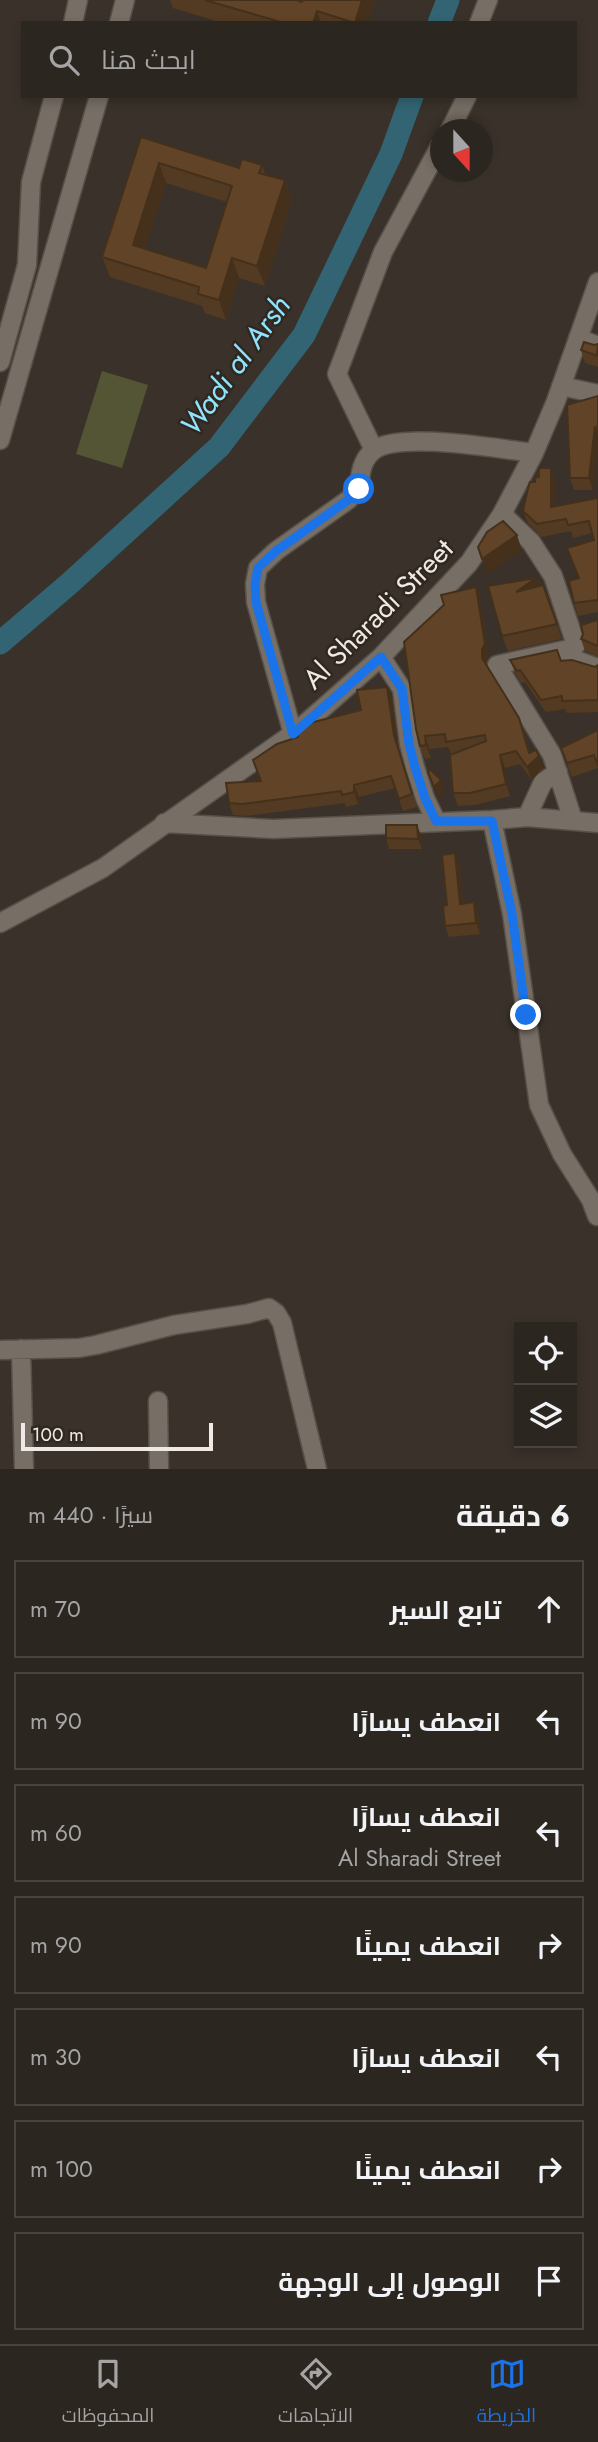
<!DOCTYPE html>
<html lang="ar">
<head>
<meta charset="utf-8">
<style>
  :root { --surface:#2c2620; --page:#342e29; --text:#f1f3f6; --muted:#a6a5a5; --line:#48433e; --accent:#1a73e8 }
  body { margin:0; font-family:Jost,Cairo,sans-serif; background:var(--page); color:var(--text); direction:rtl }
  .controls { position:absolute; right:21px; bottom:21px; display:grid; overflow:hidden; border-radius:0px; box-shadow:0 4px 10px #0003 }
  .controls button { width:63px; height:63px; display:grid; place-items:center; padding:0; border:0; border-bottom:2px solid var(--line); background:var(--surface); color:var(--text); font:35px sans-serif }
  .compass { position:absolute; left:430px; top:119px; width:63px; height:63px; border-radius:50%; background:var(--surface); box-shadow:0 4px 10px #0003; rotate:159deg }
  .scale { position:absolute; left:21px; bottom:18px; width:192px; box-sizing:border-box; padding-left:7px; border:4px solid #eee9e4; border-top:0; font-size:19px; line-height:24px; white-space:nowrap; color:#eee9e4; -webkit-text-stroke:5px #302820; paint-order:stroke }
  .stop { position:absolute; width:21px; height:21px; margin:-16px; border:5px solid #1a73e8; border-radius:50%; background:#fff }
  .stop.end { background:#1a73e8; border-color:#fff; box-shadow:0 2px 7px #0008 }
  .list { margin:0; padding:0; list-style:none }
  h2 { display:flex; justify-content:space-between; align-items:center; height:91px; margin:0; padding:0 28px; font-size:30px }
  h2 small { font-size:23px; font-weight:400; color:var(--muted) }
  .list li { display:grid; grid-template-columns:46px 1fr auto; gap:21px; align-items:center; box-sizing:border-box; height:98px; margin:0 14px 14px; padding:0 14px; border:2px solid var(--line); border-radius:0px }
  .list b { display:block; font-size:26px; white-space:nowrap }
  .list p { margin:0; font-size:23px; white-space:nowrap; color:var(--muted) }
  .list em { font-size:23px; font-style:normal; color:var(--muted) }
  .icon { flex:none; width:38px; height:38px; fill:none; stroke:currentColor; stroke-width:2; stroke-linecap:round; stroke-linejoin:round }
  .map { position:relative; flex:none; width:598px; height:1469px; overflow:hidden; direction:ltr }
  .search { position:absolute; background:var(--surface); box-shadow:0 4px 10px #0003; left:21px; right:21px; top:21px; height:77px; display:flex; align-items:center; gap:18px; box-sizing:border-box; padding:0 24px; border-radius:0px; color:var(--muted); font-size:26px }
  .sheet { height:875px; background:var(--surface) }
  nav { display:flex; justify-content:space-around; align-items:center; box-sizing:border-box; height:98px; border-top:2px solid var(--line); background:var(--surface); font-size:19px; color:var(--muted) }
  nav a { display:grid; justify-items:center; gap:4px }
  nav .on { color:var(--accent) }
  .map>svg:first-child { display:block }
  .green { fill:#535534 }
  .lines { fill:none; stroke-linecap:round; stroke-linejoin:round }
  .river { stroke:#326473; stroke-width:23 }
  .minor-casing { stroke:#565049; stroke-width:21 }
  .minor { stroke:#776e65; stroke-width:18 }
  .wall { fill:#533a22; fill-rule:evenodd }
  .shaded-wall { fill:#44301b }
  .building { fill:#614427; stroke:#44301b; stroke-width:2; fill-rule:evenodd }
  .route { stroke:#1a73e8; stroke-width:9 }
  .labels { text-anchor:middle; dominant-baseline:central; stroke-width:5; stroke-linejoin:round; paint-order:stroke }
  .street-label { font-size:28px; fill:#eee9e4; stroke:#302820 }
  .water-label { font-size:30px; font-style:italic; fill:#90e3fd; stroke:#302820 }
</style>
</head>
<body>
<div class="map">
<svg width="598" height="1469" viewBox="0 0 598 1469">
  <rect width="100%" height="100%" fill="#3a322a"/>
  <path class="green" d="M102 371 148 385 122 468 76 454Z"/>
  <g class="lines">
    <path class="river" d="M439 23 448 0
      M0 643 70 583 219 447 304 335 391 154 412 96"/>
    <defs>
      <path id="minor" d="M73 23 78 0
        M119 23 125 0
        M479 23 488 0
        M450 130 467 96
        M578 338 598 346
        M0 362 27 265 31 182 54 96
        M561 386 598 394
        M0 440 99 96
        M374 450 337 374 383 252 440 146
        M502 514 531 542 553 576 576 645 569 649 497 665 552 755 573 820
        M569 649 576 660 598 668
        M381 657 402 689 409 744 415 767 425 798 436 821
        M293 734 256 602 255 584 258 568 276 551 348 500 359 489C360 475 361 460 374 450 400 431 499 449 534 453
        M527 817 543 782 558 772
        M492 820 512 914 539 1105 562 1154 591 1200 597 1216
        M164 823 273 829 492 820 527 817 598 823
        M0 923 103 868 298 730 381 657 469 563 502 514 534 453 556 401 598 282
        M21 1349 24 1469
        M0 1350 79 1348 96 1345 174 1325 247 1314 269 1308 276 1313 282 1323 317 1469
        M158 1401 159 1469"/>
    </defs>
    <use href="#minor" class="minor-casing"/>
    <use href="#minor" class="minor"/>
  </g>
  <path class="wall" d="M170 0H296L302 2 303 0H375L368 23H223L173 8Z
    M141 137 239 168 262 165 265 174 285 180 292 200 265 286 239 278 226 320 205 313 202 306 110 277 102 257ZM166 183 227 202 206 268 145 249Z
    M598 344V367L585 363 581 350Z
    M567 405 593 490H574L570 478Z
    M551 468 555 480V506L598 498V612L578 616 574 603 579 578 594 540 592 533 573 538 571 531 541 537 528 523 523 511 535 482 539 477Z
    M543 585 562 639 508 651 502 636 539 586Z
    M480 599 489 657 486 661 487 665 524 731 530 753 543 768 532 780 520 764 505 768 510 796 475 805 458 806 453 793 451 754 448 747 429 749 431 758 425 759 420 746Z
    M598 620V657L585 651 581 639Z
    M510 660 561 661 595 667 598 665V712L567 713 565 709 546 712 525 682 521 683 515 673Z
    M387 687 392 699 398 747 417 807 403 811 395 788 359 797 358 804 346 807 345 803 246 816 233 815 229 803 261 781 298 737 361 710Z
    M598 730V768L572 777 561 748Z
    M421 835 422 849H389L386 838Z
    M459 863 463 903 474 902 478 912 480 934 449 937 445 926 447 905Z"/>
  <path class="shaded-wall" d="M362 0H375L368 23H355Z
    M317 11 321 23H313Z
    M159 163 166 183 140 265 133 245Z
    M285 180 292 200 265 286 257 266Z
    M232 258 239 278 226 320 219 300Z
    M595 426 598 435V451L593 490 589 478Z
    M551 468 555 480V519L551 507Z
    M517 535 522 550 488 574 482 559Z
    M536 578 542 593 516 592Z
    M476 587 480 599 489 657 486 661 487 670 482 658Z
    M387 687 392 699 398 747 417 807 394 735Z
    M519 718 532 762 539 756 543 768 532 780 527 767 529 753Z
    M425 736 429 749 431 758 426 745Z
    M500 755 505 768 510 796 506 784Z
    M441 780 445 790 438 798 434 787Z
    M354 785 359 797 358 804 354 792Z
    M417 825 421 835 422 849 418 839Z
    M455 853 459 863 464 914 460 904Z
    M474 902 478 912 480 934 476 923Z"/>
  <path class="building" d="M205 0H296L302 2 303 0H362L355 23 317 11 313 23H284Z
    M141 137 239 168 242 159 262 165 259 173 285 180 257 266 232 258 219 300 198 294 199 287 102 257ZM159 163 232 186 206 268 133 245Z
    M584 342 594 345 598 344 597 353 598 352V356L581 350Z
    M598 396V437L595 426 589 478H570L567 405Z
    M539 468H551V507L598 498V601L596 600 574 603 569 581 579 578 567 548 594 540 589 521 568 525 566 519 537 524 523 511 528 488 530 482H535L536 476 539 477Z
    M503 521 517 535 482 559 478 547 487 532Z
    M536 578 516 592 543 585 557 624 502 636 488 586Z
    M476 587 485 644 482 649V658L519 718 529 753 536 750 539 756 527 767 516 751 500 755 506 784 470 793H453L450 755 486 741 485 735 446 742 445 734 425 736 426 745 420 746 416 729 404 642 444 605 441 595Z
    M598 620V646L581 639 583 634 581 625Z
    M557 650 561 661 572 660 595 667 598 665V700L562 701V696L541 700 520 670 517 671 510 660Z
    M387 687 394 735 412 794 399 799 391 776 354 785V792L342 795 341 791 242 804 229 803 226 783 261 781 253 760 277 744 298 737 296 730 302 725 361 710 357 690Z
    M598 730V766L594 755 567 763 561 748Z
    M431 770 441 780 434 787 428 772Z
    M386 825H417L418 839 386 838Z
    M455 853 460 904 474 902 476 923 445 926 443 906 447 905 442 855Z"/>
  <g class="lines">
    <path class="route" d="M359 489 348 500 276 551 258 568 255 584 256 602 293 734 381 657 402 689 409 744 415 767 425 798 436 821H492L512 914 526 1015"/>
  </g>
  <g class="labels">
    <g class="street-label">
      <text transform="translate(378 614) rotate(-45)">Al Sharadi Street</text>
    </g>
    <g class="water-label">
      <text transform="translate(235 365) rotate(-54)">Wadi al Arsh</text>
    </g>
  </g>
</svg>
<div class="controls">
<button><svg class="icon" aria-label="locate" viewBox="0 0 24 24"><circle cx="12" cy="12" r="6"/><path d="M12 2v4M12 18v4M2 12h4M18 12h4"/></svg></button>
<button><svg class="icon" aria-label="layers" viewBox="0 0 24 24"><path d="M12 4l9 5-9 5-9-5zM3 14l9 5 9-5"/></svg></button>
</div>
<svg class="compass" viewBox="-18 -18 36 36"><path d="M0-13l5 13h-10z" fill="#e53935"/><path d="M0 13l5-13h-10z" fill="#a6a5a5"/></svg>
<div class="scale">100 m</div>
<div class="stop" style="left:359px;top:489px"></div>
<div class="stop end" style="left:526px;top:1015px"></div>
<div class="search"><svg class="icon" aria-label="search" viewBox="0 0 24 24"><circle cx="10" cy="10" r="6"/><path d="M15 15l6 6"/></svg>ابحث هنا</div>
</div>
<section class="sheet">
<h2>6 دقيقة<small>سيرًا · 440 m</small></h2>
<ul class="list">
<li><svg class="icon" aria-label="ahead" viewBox="0 0 24 24"><path d="M12 20V5M6 11l6-6 6 6"/></svg><div><b>تابع السير</b></div><em>70 m</em></li>
<li><svg class="icon" aria-label="left" viewBox="0 0 24 24"><path d="M17 20v-9H6M10 6l-5 5 5 5"/></svg><div><b>انعطف يسارًا</b></div><em>90 m</em></li>
<li><svg class="icon" aria-label="left" viewBox="0 0 24 24"><path d="M17 20v-9H6M10 6l-5 5 5 5"/></svg><div><b>انعطف يسارًا</b><p>Al Sharadi Street</p></div><em>60 m</em></li>
<li><svg class="icon" aria-label="right" viewBox="0 0 24 24"><path d="M7 20v-9h11M14 6l5 5-5 5"/></svg><div><b>انعطف يمينًا</b></div><em>90 m</em></li>
<li><svg class="icon" aria-label="left" viewBox="0 0 24 24"><path d="M17 20v-9H6M10 6l-5 5 5 5"/></svg><div><b>انعطف يسارًا</b></div><em>30 m</em></li>
<li><svg class="icon" aria-label="right" viewBox="0 0 24 24"><path d="M7 20v-9h11M14 6l5 5-5 5"/></svg><div><b>انعطف يمينًا</b></div><em>100 m</em></li>
<li><svg class="icon" aria-label="arrive" viewBox="0 0 24 24"><path d="M6 21V4h12l-3 4 3 4H6"/></svg><div><b>الوصول إلى الوجهة</b></div></li>
</ul>
</section>
<nav>
<a class="on"><svg class="icon" aria-label="map" viewBox="0 0 24 24"><path d="M3 6l6-2 6 2 6-2v14l-6 2-6-2-6 2zM9 4v14M15 6v14"/></svg>الخريطة</a>
<a><svg class="icon" aria-label="directions" viewBox="0 0 24 24"><path d="M12 3l9 9-9 9-9-9zM9 14v-3h6M13 9l2 2-2 2"/></svg>الاتجاهات</a>
<a><svg class="icon" aria-label="saved" viewBox="0 0 24 24"><path d="M7 4h10v16l-5-4-5 4z"/></svg>المحفوظات</a>
</nav>
</body>
</html>
